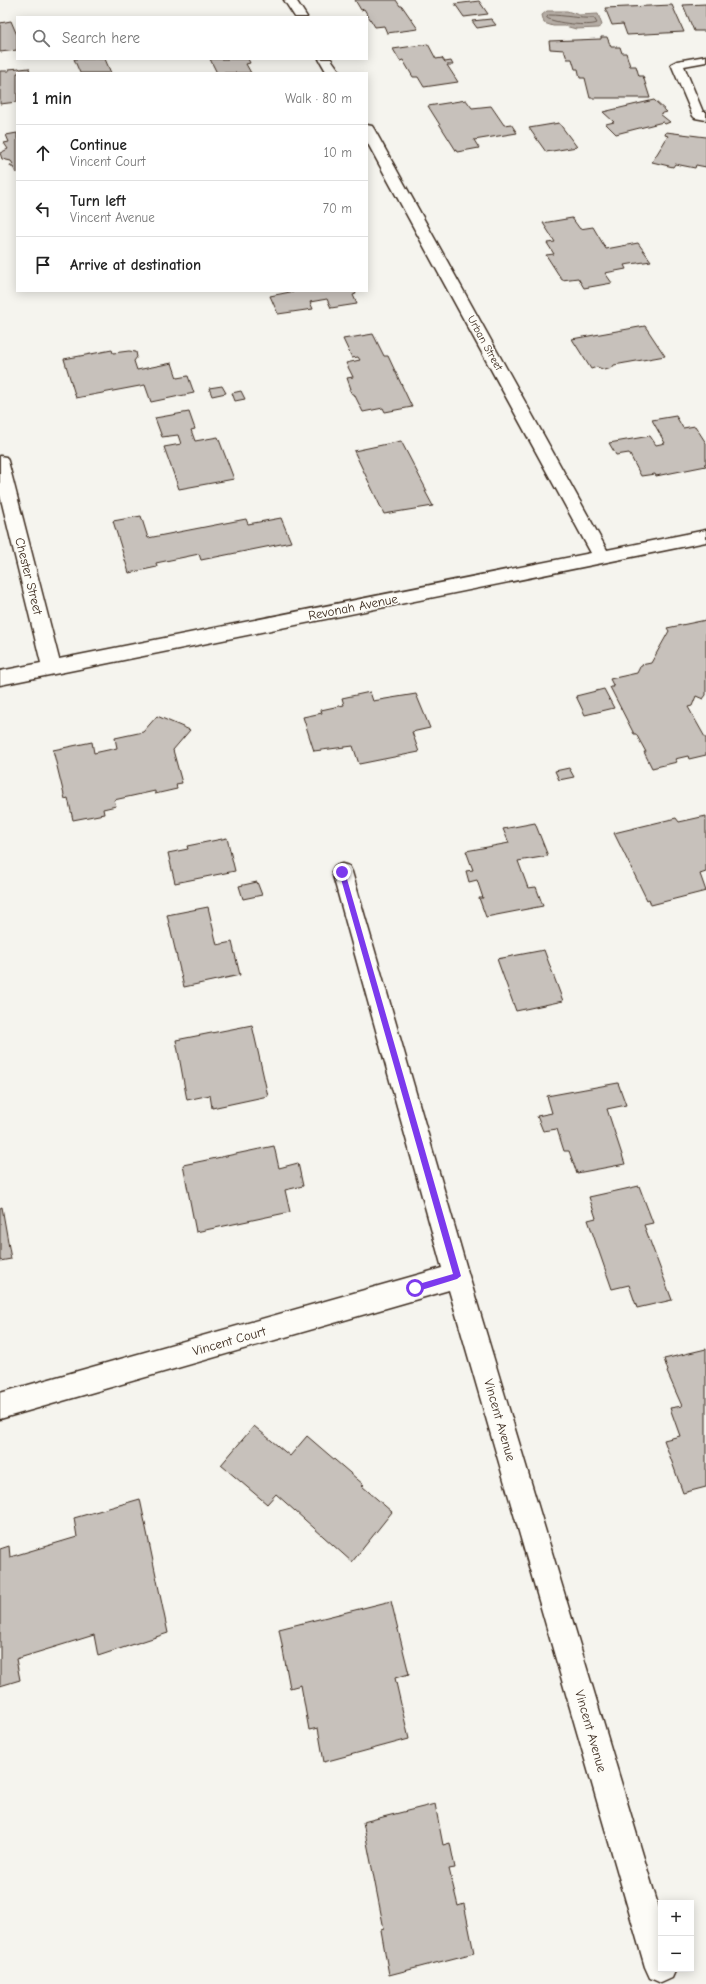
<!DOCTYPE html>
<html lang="en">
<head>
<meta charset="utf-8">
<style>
  :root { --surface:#fff; --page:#f6f6f6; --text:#222; --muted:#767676; --line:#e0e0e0 }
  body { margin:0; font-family:"Comic Neue",sans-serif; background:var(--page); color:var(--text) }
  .controls { position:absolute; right:12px; bottom:12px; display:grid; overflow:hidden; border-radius:0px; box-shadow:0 2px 10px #0003 }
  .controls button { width:36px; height:36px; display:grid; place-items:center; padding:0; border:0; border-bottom:1px solid var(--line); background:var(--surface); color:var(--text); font:20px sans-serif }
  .stop { position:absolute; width:12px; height:12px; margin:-9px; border:3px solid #7c3aed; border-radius:50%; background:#fff }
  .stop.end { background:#7c3aed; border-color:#fff; box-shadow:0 1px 4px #0008 }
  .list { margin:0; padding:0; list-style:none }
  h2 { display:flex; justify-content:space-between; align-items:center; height:52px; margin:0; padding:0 16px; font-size:17px }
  h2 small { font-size:13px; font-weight:400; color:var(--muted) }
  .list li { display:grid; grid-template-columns:26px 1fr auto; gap:12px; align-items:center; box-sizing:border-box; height:56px; padding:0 16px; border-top:1px solid var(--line) }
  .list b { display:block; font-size:15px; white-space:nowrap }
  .list p { margin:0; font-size:13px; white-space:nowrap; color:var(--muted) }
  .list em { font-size:13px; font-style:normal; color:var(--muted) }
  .icon { flex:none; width:22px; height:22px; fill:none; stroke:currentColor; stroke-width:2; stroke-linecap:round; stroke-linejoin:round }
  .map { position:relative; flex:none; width:706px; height:1984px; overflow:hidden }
  .search { position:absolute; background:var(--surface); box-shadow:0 2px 10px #0003; left:16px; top:16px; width:352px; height:44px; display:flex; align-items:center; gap:10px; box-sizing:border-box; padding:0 14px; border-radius:0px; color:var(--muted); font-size:15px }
  .panel { position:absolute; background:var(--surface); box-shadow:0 2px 10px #0003; left:16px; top:72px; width:352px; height:220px; border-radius:0px }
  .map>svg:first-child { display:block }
  .water { fill:#b4aca4; stroke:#84786e }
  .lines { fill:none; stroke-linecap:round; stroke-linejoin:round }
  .shore { stroke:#6b5e54; stroke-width:1 }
  .building { fill:#c7c1bb; stroke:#3b2a1e }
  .service-casing { stroke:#3b2a1e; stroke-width:3 }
  .minor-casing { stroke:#3b2a1e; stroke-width:3 }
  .service { fill:#fdfcf7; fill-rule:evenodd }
  .minor { fill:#fdfcf7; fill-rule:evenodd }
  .route { fill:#7c3aed }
  .labels { text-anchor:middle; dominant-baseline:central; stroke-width:3; stroke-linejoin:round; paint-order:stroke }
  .far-street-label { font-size:11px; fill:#3b2a1e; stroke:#fdfcf7 }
  .street-label { font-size:13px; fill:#3b2a1e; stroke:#fdfcf7 }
</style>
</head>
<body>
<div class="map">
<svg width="706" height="1984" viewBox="0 0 706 1984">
  <rect width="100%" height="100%" fill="#f5f4ee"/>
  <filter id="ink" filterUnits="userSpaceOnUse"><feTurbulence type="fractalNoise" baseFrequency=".025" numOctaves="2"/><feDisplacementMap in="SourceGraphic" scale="8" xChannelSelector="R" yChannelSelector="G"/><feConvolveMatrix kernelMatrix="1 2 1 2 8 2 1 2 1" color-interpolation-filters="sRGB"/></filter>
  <g filter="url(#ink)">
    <path class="water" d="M547 11H567L579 15 598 14 602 25 598 28 576 29 565 26H553L544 23 542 15Z"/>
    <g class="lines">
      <path class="shore" d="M549 15C565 15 578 19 594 18L597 23C589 27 553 23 547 18Z"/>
    </g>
    <path class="building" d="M355 0H396L400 6H402L418 29 387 33 384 26 375 27 364 9 361 10Z
      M479 1 488 14 464 17 455 4Z
      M706 4V31H694L683 5Z
      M672 5 684 32 627 35 623 24 612 25 605 8Z
      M491 19 496 25 477 28 472 21Z
      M11 21 17 35V50L0 52V23Z
      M601 37H607L611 47H620L622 53H626L630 66H636L639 76H643L650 98H590L585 78H580L578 69H575L572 59H567L564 50 550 49 549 41 601 39Z
      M428 44 436 59 442 58 445 62 451 61 453 65H447L458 82 424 87 418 77H413L403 60 400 61 393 49Z
      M74 59H105L111 73H80Z
      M210 59H248L250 63 246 64 251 73H217Z
      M19 68 20 69 29 68 30 73H17V102L0 104V71H9V69Z
      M466 100 472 108 491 106 504 125 511 124 517 133 474 140 479 148 457 152 428 106Z
      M654 100 667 112 660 114 670 122 665 124 663 122 616 134 606 124 614 122 603 112Z
      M559 123 577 147 546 152 529 128Z
      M666 132 706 137V167L696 165 695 168 675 164 673 167 652 162 668 136 665 135Z
      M17 133V173H16L13 167H11L10 165 13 164 11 161 2 159 0 153 8 149 4 143 9 142 6 135Z
      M572 218 580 229 593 227 606 249 638 243 651 261 624 265 626 269 605 273 612 283 584 288 578 278 562 280 546 255 554 254 547 243 555 242 543 223Z
      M355 291 356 294 353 295 357 304 331 308 327 299 310 302 313 309 278 314 270 296 295 291Z
      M645 326 665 356 614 365 612 368 605 370 597 367 591 369 572 339Z
      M373 334 384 356H388L412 407 385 412 383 408 363 412 354 394H352L349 389H351L347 378 353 377 346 363 360 360 358 357 352 358 343 339Z
      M112 350 113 353 129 351 136 352 137 357 134 361 137 370 172 363 177 378 188 376 194 393 151 402 145 385 76 398 64 359Z
      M222 386 226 393 212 396 209 388Z
      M241 391 245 399 235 401 232 393Z
      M189 412 195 429 191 430 195 441 218 437 234 479 179 489 164 447 181 444 178 435 162 437 155 418Z
      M676 416 683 428 695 426 706 443V464H704L706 466 656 476 655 474 641 476 629 453 616 455 609 443 650 436 656 445 665 443 652 420Z
      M401 441 427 491H425L433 506 384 514 354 451Z
      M141 516 148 538 246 519 248 524 281 518 291 542 201 560 199 554 156 563 157 567 129 573 113 521Z
      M706 620V695L703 699 696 696 692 706 688 707 706 739V755L689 759 688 756 675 759 677 762 652 768 644 752H646L636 734H634L610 687H614L610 679 637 673 641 665 651 663 669 631 667 628Z
      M604 689 614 708 585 715 576 696Z
      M370 692 373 701 416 694 430 728 412 732 419 752 359 764 353 746 314 751 303 717 322 713 321 710 344 705 342 698Z
      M157 716 190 730 173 750 182 783 176 784 177 789 155 794V791L114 800 116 806 103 809 104 814 73 820 68 798 65 799 53 750 92 742 94 753 117 748 115 738 143 732Z
      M569 768 574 777 559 780 555 771Z
      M706 816V872L700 874 706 891 651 905 649 899 647 900 614 833 676 818 679 822Z
      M535 823 548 856 518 861 528 888 536 887 543 906 486 917 479 898H483L477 880 469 882 466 871 473 870 466 851 509 843 503 829Z
      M227 838 235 871 175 883 168 853 188 849 187 846Z
      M257 882 262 895 243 899 239 886Z
      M208 907 217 945 232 942 240 975 184 987 167 915Z
      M544 950 563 1001 516 1011 497 959Z
      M252 1025 268 1096 212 1108 210 1095 187 1100 176 1040Z
      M618 1083 626 1105 607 1109 625 1164 577 1173 569 1151H564L557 1129 543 1131 537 1116 552 1113 547 1096Z
      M274 1146 279 1168 298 1163 303 1186 285 1190 290 1212 196 1232 183 1165Z
      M639 1186 653 1223 644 1225 672 1300 637 1308 629 1285 612 1289 588 1220 596 1218 589 1197Z
      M2 1207 11 1259 0 1261V1208Z
      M706 1349V1487L683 1493 664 1440 680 1436 670 1408 682 1406 667 1372 668 1371 664 1359Z
      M254 1426 290 1456 307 1436 364 1485 362 1486 392 1512 352 1562 276 1494 267 1504 221 1465Z
      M140 1499 168 1633 98 1656 94 1635 16 1659 20 1680 0 1686V1549L9 1546 10 1557 77 1537 74 1518Z
      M391 1601 409 1674 395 1678 409 1739 324 1762 318 1728 309 1730 301 1685 290 1688 279 1629Z
      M435 1804 443 1845 450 1843 455 1868 449 1869 458 1906 464 1904 474 1953 389 1975 381 1930 384 1929 363 1822Z"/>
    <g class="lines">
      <defs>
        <path id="service" d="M706 56V62L684 66 703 112H706V120L695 118 693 116 671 64 677 61Z"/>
        <path id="minor" d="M284 0H296L307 17H295Z
          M319 59H331L341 73H327Z
          M367 125 372 126 374 129 607 550 706 530V542L0 685V671L41 663 0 495V456L6 457 8 461 59 659 591 553 367 142Z
          M342 864 349 866 352 872 469 1276 661 1915V1969H676L672 1978 661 1983 650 1978 645 1967 449 1290 0 1419V1393L442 1268 332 872 335 866Z"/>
      </defs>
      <use href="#service" class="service-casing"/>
      <use href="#minor" class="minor-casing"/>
      <use href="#service" class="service"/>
      <use href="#minor" class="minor"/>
    </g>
  </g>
  <path class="route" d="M342 870 345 872 461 1276 457 1279 415 1292 412 1291V1286L453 1274 339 872Z"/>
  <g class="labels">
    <g class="far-street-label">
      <text transform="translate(485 343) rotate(61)">Urban Street</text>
    </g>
    <g class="street-label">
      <text transform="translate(29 576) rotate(76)">Chester Street</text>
      <text transform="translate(353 607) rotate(-11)">Revonah Avenue</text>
      <text transform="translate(229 1341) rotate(-16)">Vincent Court</text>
      <text transform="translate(500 1420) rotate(74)">Vincent Avenue</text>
      <text transform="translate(591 1731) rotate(74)">Vincent Avenue</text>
    </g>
  </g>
</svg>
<div class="controls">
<button>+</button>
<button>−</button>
</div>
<div class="stop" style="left:415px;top:1288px"></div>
<div class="stop end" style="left:342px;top:872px"></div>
<div class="search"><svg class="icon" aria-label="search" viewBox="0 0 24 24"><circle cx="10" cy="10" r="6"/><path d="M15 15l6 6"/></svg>Search here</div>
<section class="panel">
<h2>1 min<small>Walk · 80 m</small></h2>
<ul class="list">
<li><svg class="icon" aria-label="ahead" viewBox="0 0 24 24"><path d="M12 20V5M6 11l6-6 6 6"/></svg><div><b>Continue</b><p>Vincent Court</p></div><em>10 m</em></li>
<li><svg class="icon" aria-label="left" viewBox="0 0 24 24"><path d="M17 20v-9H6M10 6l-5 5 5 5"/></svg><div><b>Turn left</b><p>Vincent Avenue</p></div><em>70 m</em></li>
<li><svg class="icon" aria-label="arrive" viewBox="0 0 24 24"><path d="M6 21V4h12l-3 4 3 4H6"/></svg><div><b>Arrive at destination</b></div></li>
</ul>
</section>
</div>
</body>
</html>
